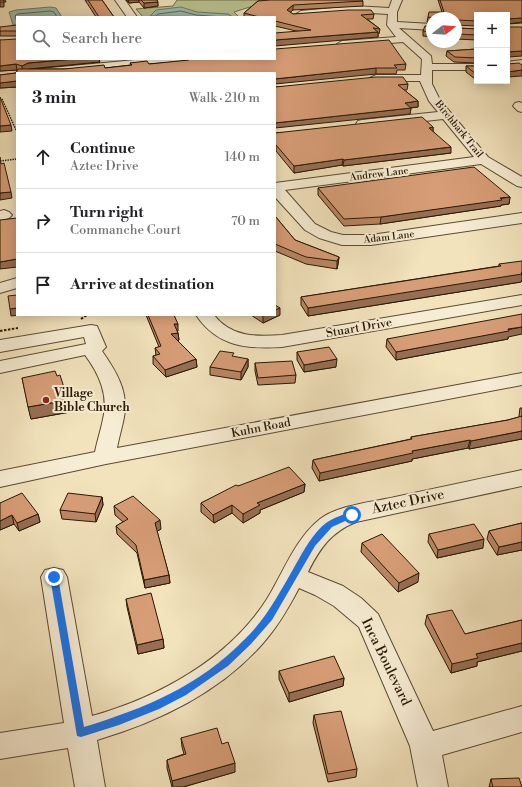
<!DOCTYPE html>
<html lang="en">
<head>
<meta charset="utf-8">
<style>
  :root { --surface:#fff; --page:#f6f6f6; --text:#202124; --muted:#757577; --line:#e0e0e0 }
  body { margin:0; font-family:"Libre Bodoni",serif; background:var(--page); color:var(--text) }
  .controls { position:absolute; right:12px; top:12px; display:grid; overflow:hidden; border-radius:0px; box-shadow:0 2px 10px #0003 }
  .controls button { width:36px; height:36px; display:grid; place-items:center; padding:0; border:0; border-bottom:1px solid var(--line); background:var(--surface); color:var(--text); font:20px sans-serif }
  .compass { position:absolute; left:426px; top:12px; width:36px; height:36px; border-radius:50%; background:var(--surface); box-shadow:0 2px 10px #0003; rotate:73deg }
  .stop { position:absolute; width:12px; height:12px; margin:-9px; border:3px solid #1a73e8; border-radius:50%; background:#fff }
  .stop.end { background:#1a73e8; border-color:#fff; box-shadow:0 1px 4px #0008 }
  .list { margin:0; padding:0; list-style:none }
  h2 { display:flex; justify-content:space-between; align-items:center; height:52px; margin:0; padding:0 16px; font-size:17px }
  h2 small { font-size:13px; font-weight:400; color:var(--muted) }
  .list li { display:grid; grid-template-columns:26px 1fr auto; gap:12px; align-items:center; box-sizing:border-box; height:64px; padding:0 16px; border-top:1px solid var(--line) }
  .list b { display:block; font-size:15px; white-space:nowrap }
  .list p { margin:0; font-size:13px; white-space:nowrap; color:var(--muted) }
  .list em { font-size:13px; font-style:normal; color:var(--muted) }
  .icon { flex:none; width:22px; height:22px; fill:none; stroke:currentColor; stroke-width:2; stroke-linecap:round; stroke-linejoin:round }
  .map { position:relative; flex:none; width:522px; height:787px; overflow:hidden }
  .search { position:absolute; background:var(--surface); box-shadow:0 2px 10px #0003; left:16px; top:16px; width:260px; height:44px; display:flex; align-items:center; gap:10px; box-sizing:border-box; padding:0 14px; border-radius:0px; color:var(--muted); font-size:15px }
  .panel { position:absolute; background:var(--surface); box-shadow:0 2px 10px #0003; left:16px; top:72px; width:260px; height:244px; border-radius:0px }
  .map>svg:first-child { display:block }
  .green { fill:#b9c492; stroke:#716e4b }
  .water { fill:#9bbeaf; stroke:#6d7c6b }
  .lines { fill:none; stroke-linecap:round; stroke-linejoin:round }
  .shore { stroke:#626b5a; stroke-width:1 }
  .minor-casing { stroke:#5b4b32; stroke-width:2 }
  .path-far1 { stroke:#291804; stroke-width:1.5; stroke-dasharray:1.5 1; stroke-linecap:butt }
  .path { stroke:#291804; stroke-width:2; stroke-dasharray:2.5 1.5; stroke-linecap:butt }
  .minor { fill:#f7edd4; fill-rule:evenodd }
  .wall { fill:#b98765; stroke:#291804 }
  .shaded-wall { fill:#966e53; stroke:#291804 }
  .building { fill:#d79d76; stroke:#291804 }
  .route { fill:#1a73e8 }
  .poi-dot { fill:#8f2418; stroke:#f7edd4; stroke-width:1.5 }
  .labels { text-anchor:middle; dominant-baseline:central; stroke-width:4; stroke-linejoin:round; paint-order:stroke }
  .far-street-label { font-size:10px; fill:#291804; stroke:#f7edd4 }
  .street-label { font-size:12px; fill:#291804; stroke:#f7edd4 }
  .poi-label { font-size:12px; font-weight:bold; fill:#291804; stroke:#f7edd4; text-anchor:start }
  .near-street-label { font-size:14px; fill:#291804; stroke:#f7edd4 }
</style>
</head>
<body>
<div class="map">
<svg width="522" height="787" viewBox="0 0 522 787">
  <rect width="100%" height="100%" fill="#f2e3bd"/>
  <filter id="stains"><feTurbulence type="fractalNoise" baseFrequency=".005" numOctaves="4"/><feColorMatrix values="0 0 0 0 .2 0 0 0 0 .09 0 0 0 0 .02 0 0 0 .5 -.17"/></filter>
  <radialGradient id="worn" r=".72"><stop offset=".6" stop-color="#630" stop-opacity="0"/><stop offset="1" stop-color="#630" stop-opacity=".3"/></radialGradient>
  <path class="green" d="M177 0H272L234 12 239 17H143L136 9 173 6Z"/>
  <path class="water" d="M50 7 56 8 62 17H17V26L13 25 9 12 16 10Z
    M181 7 197 12 228 14 233 17 150 16 156 10Z"/>
  <g class="lines">
    <path class="shore" d="M155 17 158 14 181 11 196 15 222 17
      M17 22 15 16 17 14 50 11 54 12 57 17"/>
    <defs>
      <path id="minor" d="M115 0H125L137 17H127Z
        M392 0H402L397 12V22L432 24V30L399 28 431 56 432 64H477V70H432V84L440 100 488 157 522 177V187L517 186 481 164 285 190 315 224 331 232 343 235H371L522 213V223L371 245H342L319 238 305 230 275 197V183L474 157 443 119 362 128 358 127 356 124 358 121 362 120 438 112 429 101 420 81H376L370 78 376 75H421L422 59 403 42 342 47 337 44 342 41 396 37 387 25 388 14 354 12 301 17 296 14 301 11 354 6 389 8Z
        M146 59H186L181 62 65 73H23L29 70Z
        M522 60V66L507 68V62Z
        M519 102 522 103V112L518 111 513 106 515 103Z
        M4 210 9 212 12 215 9 218 0 221V211Z
        M17 278V288L0 293V283Z
        M522 295V305L282 347C246 349 218 347 196 315H214C231 337 256 337 282 335Z
        M91 325 97 326 106 347 102 351C116 371 129 392 124 417 122 428 119 437 117 448L522 373V385L106 464 0 487V471L95 452C97 441 101 430 103 419 109 395 99 374 85 355L0 373V361L86 344 84 337 0 352V340Z
        M522 470V486L356 522C331 532 320 548 308 572L343 586 361 598 378 614 433 731 522 706V732L442 755 448 787H418L410 746 359 627 334 606 315 595 299 588C289 607 278 626 264 642 221 692 158 722 97 740L105 787H75L68 748 0 759V733L64 723 41 577 45 570 54 568 63 570 67 577 92 716C159 697 229 659 267 599 283 573 295 539 320 519 338 505 373 502 395 497 437 488 480 479 522 470Z"/>
    </defs>
    <use href="#minor" class="minor-casing"/>
    <path class="path-far1" d="M2 99 17 132
      M0 161 17 159"/>
    <path class="path" d="M81 319 87 315
      M0 331 18 328"/>
    <use href="#minor" class="minor"/>
  </g>
  <path class="wall" d="M85 0H102L114 17H96Z
    M126 0H158H157L158 6 144 8 139 2 129 3Z
    M438 0H522V23L507 24V15H477V26L456 25V18H432V23L427 22 428 17 442 12Z
    M258 1H363V6L293 10 290 12 293 14H374L373 19H367L380 29 379 34 378 33V37L296 31 275 26V17H244V13Z
    M17 25V36H0V31Z
    M432 26V37L423 36V31Z
    M456 28H457L477 29V40L456 39Z
    M0 40 100 62 29 69H28H64L105 68 131 65 130 63 149 64 186 61 185 59H275L406 64 405 70H397L396 74 17 73V87L0 88V75L16 73 17 70 0 71Z
    M477 49V63L454 62 446 56 447 51Z
    M466 66H477V79H475L466 72Z
    M408 84 407 90H404L418 101V107L411 108 410 114 275 87Z
    M433 127V131L451 153 343 166 342 165 294 173 276 151H275V133Z
    M318 188 510 197 509 204 501 205V206L380 224 344 226 318 195Z
    M275 216 295 240 339 257 338 264 337 269 306 264 275 251Z
    M499 264 522 280 521 282 308 316 301 305V297L499 266Z
    M146 315H174L178 331H177L178 333 179 340 178 341 196 359 197 367 166 377 153 364V356L156 355 155 348 159 347Z
    M251 315H280L263 323Z
    M508 337V339L396 360 386 347 387 339Z
    M297 352 336 367 304 372 297 360Z
    M248 359V367L241 380 210 375V367Z
    M255 363 296 375 295 383 258 385 255 371Z
    M22 378 70 412 31 419Z
    M520 408H522V439L469 449 468 448 412 459V461L319 481 312 468 313 460 411 439V437L508 420 519 417V416Z
    M305 484 304 492 260 510V513L243 523 232 513 214 523 201 512V503L238 486Z
    M102 497 103 505 96 522 62 519 60 510Z
    M0 503 38 514 40 522 19 531 14 524 0 530Z
    M114 506 161 529 157 531 169 575 170 583 145 588 137 553 117 534 116 526 123 522 115 515Z
    M522 523V550L497 555 487 539 489 531Z
    M429 534 483 548 437 558 428 542Z
    M362 543 418 582 398 592 361 552Z
    M126 599 163 639 164 648 138 654 127 607Z
    M427 615 465 634 522 620V651L477 662V666L451 673 425 624Z
    M279 671 344 678 343 686 289 702 279 679Z
    M314 715 357 769 356 777 328 782 313 723Z
    M181 738 222 744 235 772 183 787H172L167 768V760L184 754 182 747Z
    M491 779 522 787H489Z"/>
  <path class="shaded-wall" d="M3 0H5L6 2H4V7H0V2Z
    M128 0H139V2L129 3Z
    M158 2V6L144 8V3Z
    M293 5V10L287 15V10Z
    M522 18V22L507 24V19Z
    M378 32V37L275 46V40Z
    M522 51V56L508 57 507 61V52Z
    M74 59H99L100 62 29 69 22 72V66L28 63Z
    M16 64 17 70 0 71V66Z
    M376 68V74L275 84V79Z
    M522 70V76L507 77V72Z
    M17 81V87L0 88V83Z
    M418 101V107L404 108 405 103Z
    M411 108 410 114 275 128V123Z
    M11 125 12 131 0 132V126Z
    M433 127V133L429 128Z
    M275 145H276V151H275Z
    M451 147V153L343 166 344 160Z
    M343 159 342 165 294 173V166Z
    M11 192 12 198 0 200V193Z
    M510 197 509 204 501 205V206L380 224 381 217Z
    M339 257 338 264 337 269V261Z
    M17 259V267L0 269V262Z
    M522 272V280L521 282 308 316V308Z
    M17 308V315H20L11 316 10 309Z
    M280 308V315L263 323V315H275V310Z
    M174 324H178V331L174 332Z
    M522 327V334L508 337V339L396 360V352Z
    M178 333 179 340 172 342 171 334Z
    M196 359 197 367 166 377 165 370Z
    M248 359V367L241 380V372Z
    M337 359 336 367 304 372V365Z
    M68 400 70 412 31 419 28 407Z
    M522 431V439L469 449 471 441Z
    M470 440 468 448 412 459V461L319 481 320 473 412 451Z
    M305 484 304 492 260 510V513L243 523V514L257 503Z
    M102 497 103 505 96 522 95 514Z
    M232 505V513L214 523 213 515Z
    M38 514 40 522 19 531 17 523Z
    M12 515 14 524 0 530V521Z
    M160 520 161 529 156 532 155 523Z
    M484 539 483 548 437 558 438 550Z
    M522 542V550L497 555 499 547Z
    M419 573 418 582 398 592 399 583Z
    M169 575 170 583 145 588 144 580Z
    M163 639 164 648 138 654 137 645Z
    M522 643V651L477 662V666L451 673 452 664 476 654Z
    M344 678 343 686 289 702V693Z
    M235 763V772L183 787H173L172 781Z"/>
  <path class="building" d="M0 0H3L4 2H0Z
    M88 0H102L114 17H99Z
    M141 0H157L158 2 144 3Z
    M270 0H362L363 1 293 5 287 10 293 14 348 10H371L374 14 361 15 380 29 373 28 378 32 275 40V33L311 30 275 21V17H259L244 13 258 1Z
    M440 0H522V18L507 19V15H477V21L457 20H456V18H434L428 17 429 12H444Z
    M17 25V31H0V27Z
    M425 26H432V32L423 31Z
    M507 27H522V51L507 52Z
    M456 28H457L477 29V35L456 34Z
    M17 39V59H74L28 63 22 66 16 64 0 66V40Z
    M389 40 406 64 394 65 397 68H376L275 79V73H17V81L0 83V75L16 73 18 69H64L104 65 105 68 132 65 130 63 147 61 149 64 189 60 188 59H275V49Z
    M477 49V58L455 57 447 51Z
    M519 63 522 65V70L507 72V64Z
    M466 66H477V74H476Z
    M376 77H403L408 84 398 85 418 101 405 103 411 108 275 123V87Z
    M0 97 11 125 0 126Z
    M422 117 433 127 429 128 451 147 344 160 343 159 294 166 276 145H275V133Z
    M0 157 1 164 4 163 11 192 0 193Z
    M474 167 510 197 500 198 502 200 381 217 344 219 318 188Z
    M275 216 295 240 339 257 337 261 306 257 275 244Z
    M17 218V259L0 262V220Z
    M522 261V272L521 273 522 274 308 308 301 297 501 266 499 264Z
    M17 295V308L10 309 8 296Z
    M275 305 280 308 275 310Z
    M522 314V327L508 329 509 331 396 352 387 339Z
    M148 315H174L178 324H174L178 333 171 334 196 359 165 370 153 356 160 354 155 348 161 346Z
    M329 347 337 359 304 365 297 352Z
    M220 351 234 353 232 356 248 359 241 372 210 367Z
    M292 361 296 375 258 378 255 363Z
    M55 371 57 376 60 375 68 400 28 407 22 378Z
    M522 416V431L471 441 470 440 412 451 413 453 320 473 313 460 412 439 411 437 508 420Z
    M289 467 305 484 257 503 260 505 243 514 232 505 213 515 201 503 236 485 238 486Z
    M22 493 38 514 17 523 12 515 0 521V503Z
    M68 493 102 497 95 514 60 510Z
    M133 496 160 520 155 523 169 575 144 580 136 545 116 526 128 519 114 506Z
    M522 523V542L499 547 489 531Z
    M474 524 484 539 438 550 429 534Z
    M382 534 419 573 399 583 362 543Z
    M151 593 163 639 137 645 126 599Z
    M452 610 465 634 522 620V643L476 654 478 658 452 664 427 615Z
    M334 656 344 678 289 693 279 671Z
    M341 711 357 769 328 774 314 715Z
    M217 728 222 744 228 742 235 763 172 781 167 760 186 754 181 738Z
    M519 778 522 787H493L491 779Z"/>
  <path class="route" d="M352 512 355 515 354 517 332 527 315 546 272 620 251 644 228 666 186 695 159 709 119 725 81 737 77 736 50 577 51 575H57L58 577 84 727C146 708 199 686 245 639 267 618 281 590 296 564 304 550 313 533 326 523 333 518 344 514 352 512Z"/>
  <circle class="poi-dot" cx="46" cy="400" r="4"/>
  <g class="labels">
    <g class="far-street-label">
      <text transform="translate(459 129) rotate(51)">Birchbark Trail</text>
      <text transform="translate(379 174) rotate(-7)">Andrew Lane</text>
      <text transform="translate(389 237) rotate(-7)">Adam Lane</text>
    </g>
    <g class="street-label">
      <text transform="translate(359 328) rotate(-10)">Stuart Drive</text>
      <text transform="translate(261 428) rotate(-11)">Kuhn Road</text>
    </g>
    <g class="poi-label">
      <text x="54" y="393">Village<tspan x="54" dy="14">Bible Church</tspan></text>
    </g>
    <g class="near-street-label">
      <text transform="translate(408 502) rotate(-12)">Aztec Drive</text>
      <text transform="translate(386 662) rotate(64)">Inca Boulevard</text>
    </g>
  </g>
  <rect width="100%" height="100%" filter="url(#stains)"/>
  <rect width="100%" height="100%" fill="url(#worn)"/>
</svg>
<div class="controls">
<button>+</button>
<button>−</button>
</div>
<svg class="compass" viewBox="-18 -18 36 36"><path d="M0-13l5 13h-10z" fill="#e53935"/><path d="M0 13l5-13h-10z" fill="#757577"/></svg>
<div class="stop" style="left:352px;top:515px"></div>
<div class="stop end" style="left:54px;top:577px"></div>
<div class="search"><svg class="icon" aria-label="search" viewBox="0 0 24 24"><circle cx="10" cy="10" r="6"/><path d="M15 15l6 6"/></svg>Search here</div>
<section class="panel">
<h2>3 min<small>Walk · 210 m</small></h2>
<ul class="list">
<li><svg class="icon" aria-label="ahead" viewBox="0 0 24 24"><path d="M12 20V5M6 11l6-6 6 6"/></svg><div><b>Continue</b><p>Aztec Drive</p></div><em>140 m</em></li>
<li><svg class="icon" aria-label="right" viewBox="0 0 24 24"><path d="M7 20v-9h11M14 6l5 5-5 5"/></svg><div><b>Turn right</b><p>Commanche Court</p></div><em>70 m</em></li>
<li><svg class="icon" aria-label="arrive" viewBox="0 0 24 24"><path d="M6 21V4h12l-3 4 3 4H6"/></svg><div><b>Arrive at destination</b></div></li>
</ul>
</section>
</div>
</body>
</html>
